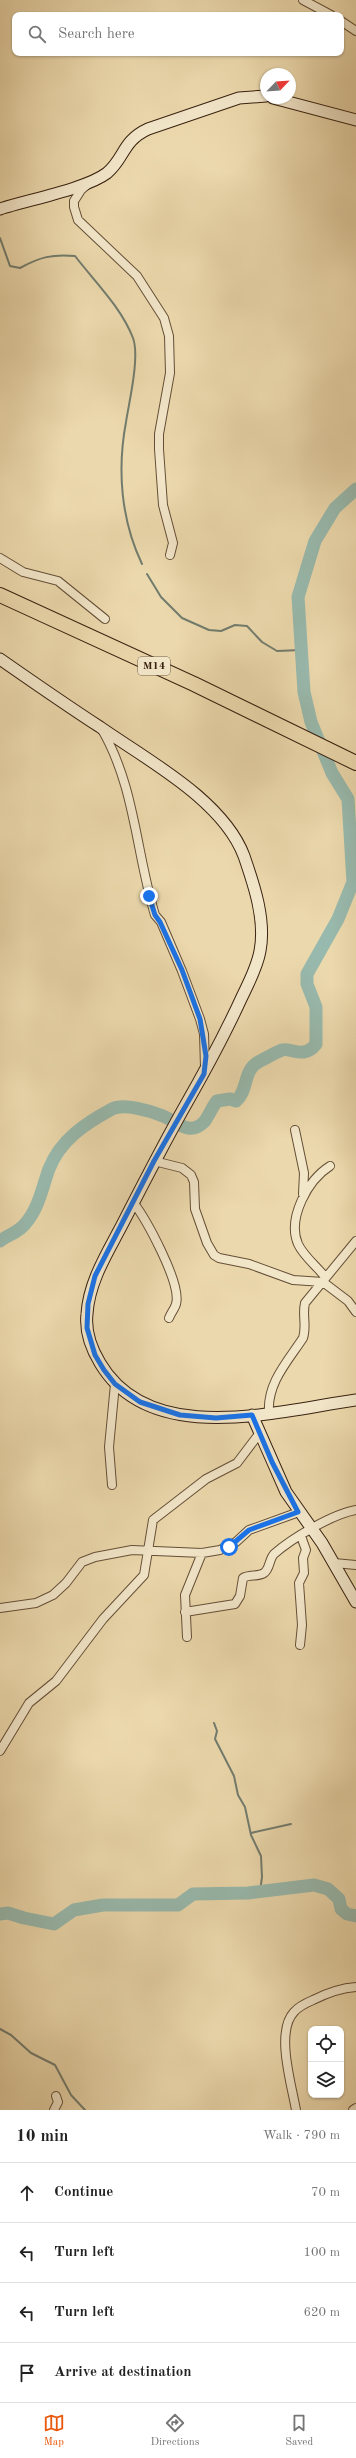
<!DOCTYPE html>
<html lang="en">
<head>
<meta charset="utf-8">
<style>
  :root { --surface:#fff; --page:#f6f6f6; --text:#222; --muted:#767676; --line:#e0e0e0; --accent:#ea580c }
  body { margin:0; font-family:"Old Standard TT",serif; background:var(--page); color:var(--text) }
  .controls { position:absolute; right:12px; bottom:12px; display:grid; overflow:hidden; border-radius:8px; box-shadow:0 1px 3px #0004 }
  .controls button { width:36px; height:36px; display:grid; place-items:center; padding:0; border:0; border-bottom:1px solid var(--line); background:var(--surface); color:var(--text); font:20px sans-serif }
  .compass { position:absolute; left:260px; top:68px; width:36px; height:36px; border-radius:50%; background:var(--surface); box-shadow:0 1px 3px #0004; rotate:65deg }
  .stop { position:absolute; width:12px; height:12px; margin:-9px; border:3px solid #1a73e8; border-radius:50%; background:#fff }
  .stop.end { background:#1a73e8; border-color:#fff; box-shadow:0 1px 4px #0008 }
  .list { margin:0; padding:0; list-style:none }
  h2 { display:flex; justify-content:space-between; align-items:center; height:52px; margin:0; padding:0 16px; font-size:17px }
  h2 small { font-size:13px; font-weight:400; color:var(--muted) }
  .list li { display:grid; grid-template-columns:26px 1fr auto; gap:12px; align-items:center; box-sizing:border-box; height:60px; padding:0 16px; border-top:1px solid var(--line) }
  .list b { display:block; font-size:15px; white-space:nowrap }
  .list em { font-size:13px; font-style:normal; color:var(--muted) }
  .icon { flex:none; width:22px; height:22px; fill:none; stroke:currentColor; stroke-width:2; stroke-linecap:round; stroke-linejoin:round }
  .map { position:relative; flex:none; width:356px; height:2110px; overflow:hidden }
  .search { position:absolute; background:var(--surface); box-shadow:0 1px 3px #0004; left:12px; right:12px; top:12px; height:44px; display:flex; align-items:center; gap:10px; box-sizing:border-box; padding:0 14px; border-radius:8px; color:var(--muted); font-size:15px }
  .sheet { height:292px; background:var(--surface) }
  nav { display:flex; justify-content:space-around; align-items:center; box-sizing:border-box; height:56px; border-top:1px solid var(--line); background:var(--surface); font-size:11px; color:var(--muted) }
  nav a { display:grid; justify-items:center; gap:2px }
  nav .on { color:var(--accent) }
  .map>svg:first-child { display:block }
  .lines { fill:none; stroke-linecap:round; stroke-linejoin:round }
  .stream { stroke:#727c6e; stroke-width:2 }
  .river { stroke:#98b9ad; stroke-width:13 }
  .street-casing { stroke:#654f37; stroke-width:10 }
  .secondary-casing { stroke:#382110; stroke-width:13 }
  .highway-casing { stroke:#382110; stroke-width:16 }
  .street { stroke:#f2e6c9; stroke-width:8 }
  .secondary { stroke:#f2e6c9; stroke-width:11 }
  .highway { stroke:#ebd8ac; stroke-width:14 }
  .route { stroke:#1a73e8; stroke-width:5 }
  .labels { text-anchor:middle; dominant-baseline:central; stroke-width:3.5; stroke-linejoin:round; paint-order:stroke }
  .shield { fill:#f2e6c9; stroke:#705c48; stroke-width:1 }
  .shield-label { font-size:11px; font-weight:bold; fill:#382110 }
</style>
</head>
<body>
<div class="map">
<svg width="356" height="2110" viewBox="0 0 356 2110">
  <rect width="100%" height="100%" fill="#ebd8ac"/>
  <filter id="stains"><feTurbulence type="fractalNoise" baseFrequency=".005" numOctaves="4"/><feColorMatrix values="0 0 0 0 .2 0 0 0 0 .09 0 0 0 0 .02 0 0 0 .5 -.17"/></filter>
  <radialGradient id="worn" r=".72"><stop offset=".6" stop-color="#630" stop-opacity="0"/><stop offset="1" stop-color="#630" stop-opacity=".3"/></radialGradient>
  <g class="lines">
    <path class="stream" d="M0 238 10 266 20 268C40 257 52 254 75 256 95 282 121 307 133 338 140 357 129 402 126 422 117 470 121 520 142 564
      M147 574 161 597 182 618 209 630 221 631 235 625 247 626 262 642 277 651 301 650
      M214 1723 217 1731 215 1739 234 1776 238 1795 245 1807 251 1835 261 1856 262 1877 260 1892
      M251 1833 291 1824
      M0 2029 11 2035 31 2053 55 2065 71 2095 85 2110"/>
    <path class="river" d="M0 1241C8 1235 19 1232 25 1224 39 1208 42 1188 49 1169 60 1140 86 1123 112 1109 124 1103 151 1111 163 1116 176 1121 189 1137 204 1122 209 1116 212 1107 217 1101L230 1099 236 1101C249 1090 242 1070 260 1061 267 1058 276 1052 282 1050 290 1047 304 1060 316 1044V1007L307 984V974L338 919 353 882 348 799 332 773 311 722 304 692 298 597 315 541 335 508 356 489
      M0 1914 8 1913 24 1918 54 1924 74 1910 103 1905H178L193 1894 248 1893 314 1885 328 1889 339 1899 341 1909 347 1914 356 1916"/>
    <defs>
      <path id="street" d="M303 0 331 15
        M341 21 356 31
        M87 185 81 190 74 201V207L78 220 137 276 164 318 169 336 170 373 159 434V449L163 505 173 543 170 555
        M0 558 23 572 58 581 105 619
        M101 728C135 785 136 853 155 915L161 922 182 971 200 1019 204 1034 205 1067
        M295 1130 304 1173 303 1194
        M154 1161 182 1168 191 1175 194 1182 195 1209 207 1243 214 1255 219 1258 249 1264 293 1280 323 1282 348 1301 356 1312
        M133 1202C146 1219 182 1284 176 1304 175 1308 171 1313 169 1318
        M325 1277C317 1266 304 1257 298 1244 287 1218 308 1180 330 1166
        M269 1412C267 1383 288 1361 303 1338 307 1326 302 1315 305 1303L356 1241
        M112 1485 109 1447 115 1384
        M334 1563 356 1565
        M0 1608 36 1603 53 1595 66 1583 82 1562 95 1557 132 1550 202 1553 220 1550 236 1542 249 1530 299 1512
        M185 1612 235 1604 240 1596 243 1578C249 1574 258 1577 264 1573 270 1569 269 1559 274 1554 292 1538 333 1514 356 1510
        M187 1637 185 1595 202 1553
        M300 1645 302 1625 299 1583 304 1573 303 1558 306 1550 301 1536
        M0 1751 29 1703 56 1681 103 1619 144 1575 153 1520 206 1479 237 1463 259 1434
        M54 2110 58 2102 56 2096
        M296 2110C292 2086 275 2032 294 2012 299 2006 306 2003 313 2000 327 1993 340 1988 356 1987
        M353 2110 356 2108"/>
      <path id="secondary" d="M273 98 356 120
        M0 209C27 200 86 189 107 173 125 158 122 141 148 129L239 98 266 96
        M0 659C33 682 66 705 100 727 147 760 223 800 244 856 254 885 266 920 260 951 257 968 248 984 241 999 224 1036 205 1071 185 1106 163 1145 143 1184 123 1223 108 1252 89 1281 87 1314 85 1331 91 1348 100 1363 150 1448 277 1411 356 1400
        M252 1415 286 1492 322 1543 356 1602"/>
      <path id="highway" d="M0 595 194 684 356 763"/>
    </defs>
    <use href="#street" class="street-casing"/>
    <use href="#secondary" class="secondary-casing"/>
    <use href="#highway" class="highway-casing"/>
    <use href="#street" class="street"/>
    <use href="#secondary" class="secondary"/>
    <use href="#highway" class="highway"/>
  </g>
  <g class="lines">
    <path class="route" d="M149 896 155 915 160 922 182 970 200 1019 206 1056 204 1074 154 1161 95 1276 88 1304 87 1328 95 1355 104 1370 115 1384 140 1402 180 1415 216 1418 252 1415 272 1462 298 1512 249 1530 229 1547"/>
  </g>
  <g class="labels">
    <rect class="shield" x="138" y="657" width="32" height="18" rx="3"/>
    <g class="shield-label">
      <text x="154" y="666">M14</text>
    </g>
  </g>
  <rect width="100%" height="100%" filter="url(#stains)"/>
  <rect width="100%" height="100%" fill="url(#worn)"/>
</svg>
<div class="controls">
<button><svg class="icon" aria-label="locate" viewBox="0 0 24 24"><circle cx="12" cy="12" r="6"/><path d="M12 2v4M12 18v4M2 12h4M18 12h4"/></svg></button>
<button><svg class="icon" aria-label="layers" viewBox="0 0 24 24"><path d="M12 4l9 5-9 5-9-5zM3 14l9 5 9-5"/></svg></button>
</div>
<svg class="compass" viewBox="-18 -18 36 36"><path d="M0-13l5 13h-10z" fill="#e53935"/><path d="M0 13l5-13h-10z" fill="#767676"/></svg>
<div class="stop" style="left:229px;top:1547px"></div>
<div class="stop end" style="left:149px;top:896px"></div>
<div class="search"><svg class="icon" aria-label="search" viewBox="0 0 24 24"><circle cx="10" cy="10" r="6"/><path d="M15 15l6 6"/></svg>Search here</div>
</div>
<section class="sheet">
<h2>10 min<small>Walk · 790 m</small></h2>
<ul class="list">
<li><svg class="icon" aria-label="ahead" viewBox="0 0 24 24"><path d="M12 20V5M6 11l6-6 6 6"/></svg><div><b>Continue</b></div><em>70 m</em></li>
<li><svg class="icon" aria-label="left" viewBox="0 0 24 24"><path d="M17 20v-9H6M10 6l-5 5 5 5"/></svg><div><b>Turn left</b></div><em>100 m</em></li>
<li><svg class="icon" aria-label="left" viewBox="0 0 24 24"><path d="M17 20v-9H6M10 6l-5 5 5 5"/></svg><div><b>Turn left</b></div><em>620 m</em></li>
<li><svg class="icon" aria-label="arrive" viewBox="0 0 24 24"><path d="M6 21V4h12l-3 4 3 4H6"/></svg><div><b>Arrive at destination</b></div></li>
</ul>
</section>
<nav>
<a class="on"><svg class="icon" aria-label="map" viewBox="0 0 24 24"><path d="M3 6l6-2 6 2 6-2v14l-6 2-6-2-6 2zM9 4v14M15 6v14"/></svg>Map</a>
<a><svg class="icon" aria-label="directions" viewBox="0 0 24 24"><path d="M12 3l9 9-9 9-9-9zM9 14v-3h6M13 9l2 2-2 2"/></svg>Directions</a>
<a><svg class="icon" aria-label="saved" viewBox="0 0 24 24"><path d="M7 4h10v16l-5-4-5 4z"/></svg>Saved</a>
</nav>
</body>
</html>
